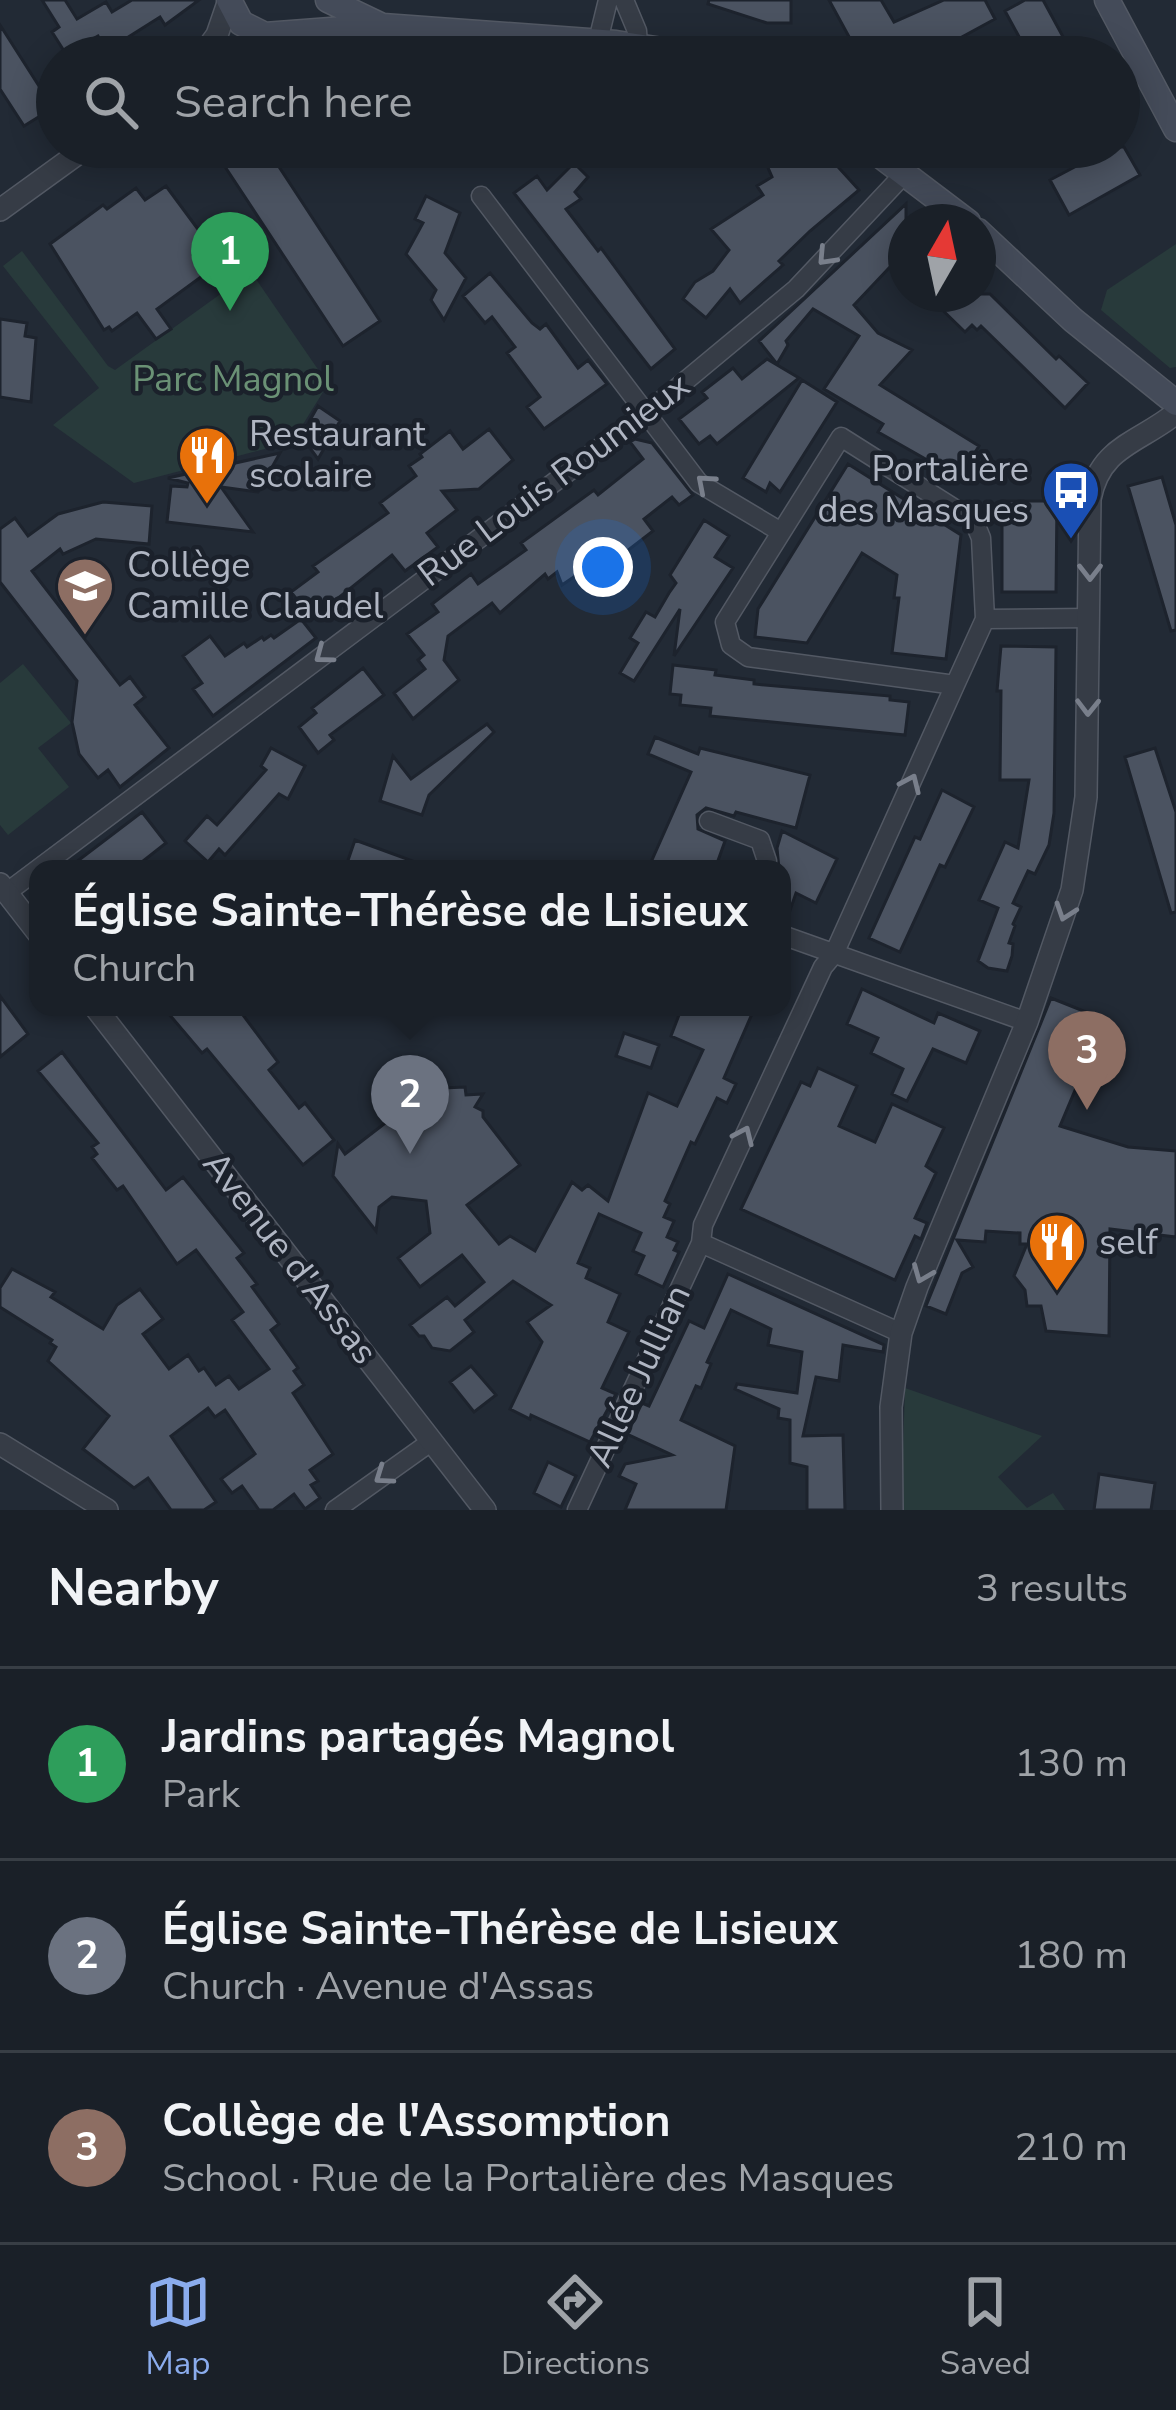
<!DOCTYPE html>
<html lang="en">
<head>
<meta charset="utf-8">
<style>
  :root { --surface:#1a2028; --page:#232830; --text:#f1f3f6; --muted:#9fa3a8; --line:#383e45; --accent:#8baced }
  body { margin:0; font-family:"Nunito Sans",sans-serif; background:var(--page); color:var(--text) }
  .compass { position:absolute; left:888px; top:204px; width:108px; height:108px; border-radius:50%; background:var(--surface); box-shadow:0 6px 30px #0003; rotate:9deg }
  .you { position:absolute; left:603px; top:567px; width:42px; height:42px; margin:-30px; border:9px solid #fff; border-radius:50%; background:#1a73e8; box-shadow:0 0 0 18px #1a73e833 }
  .badge { display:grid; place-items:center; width:78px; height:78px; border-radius:50%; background:var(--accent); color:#fff; font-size:39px; font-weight:700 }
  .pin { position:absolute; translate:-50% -99px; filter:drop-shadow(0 3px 6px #0008) }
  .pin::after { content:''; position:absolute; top:63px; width:42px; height:36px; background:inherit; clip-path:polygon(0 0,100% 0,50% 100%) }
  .popup { position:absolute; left:29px; top:860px; width:762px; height:156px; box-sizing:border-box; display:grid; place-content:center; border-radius:24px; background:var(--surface); filter:drop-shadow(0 3px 9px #0005); font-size:39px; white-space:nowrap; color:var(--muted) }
  .popup b { font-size:45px; color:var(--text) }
  .popup::after { content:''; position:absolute; left:50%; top:100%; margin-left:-24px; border:24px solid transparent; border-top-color:var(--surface) }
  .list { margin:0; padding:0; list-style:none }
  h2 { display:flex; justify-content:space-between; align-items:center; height:156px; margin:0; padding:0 48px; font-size:51px }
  h2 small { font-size:39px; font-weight:400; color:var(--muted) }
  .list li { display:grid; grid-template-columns:78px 1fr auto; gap:36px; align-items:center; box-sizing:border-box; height:192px; padding:0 48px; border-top:3px solid var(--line) }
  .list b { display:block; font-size:45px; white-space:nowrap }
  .list p { margin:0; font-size:39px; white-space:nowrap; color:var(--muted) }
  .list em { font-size:39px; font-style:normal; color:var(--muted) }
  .icon { flex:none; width:66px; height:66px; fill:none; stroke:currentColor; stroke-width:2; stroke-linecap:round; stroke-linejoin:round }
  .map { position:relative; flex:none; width:1176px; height:1510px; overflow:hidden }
  .search { position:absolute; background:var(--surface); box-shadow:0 6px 30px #0003; left:36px; right:36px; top:36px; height:132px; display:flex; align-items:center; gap:30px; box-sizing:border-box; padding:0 42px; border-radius:66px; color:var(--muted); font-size:45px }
  .sheet { height:732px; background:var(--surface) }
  nav { display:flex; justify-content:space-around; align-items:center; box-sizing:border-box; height:168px; border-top:3px solid var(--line); background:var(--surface); font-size:33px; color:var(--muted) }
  nav a { display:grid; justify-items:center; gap:6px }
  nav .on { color:var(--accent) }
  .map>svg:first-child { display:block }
  .green { fill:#283a3b }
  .building { fill:#4b5361; stroke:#1d232d; stroke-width:3 }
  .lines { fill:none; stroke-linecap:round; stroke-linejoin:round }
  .minor-casing { stroke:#535964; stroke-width:21 }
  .tertiary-casing { stroke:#535964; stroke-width:24 }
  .secondary-casing { stroke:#535964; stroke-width:27 }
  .minor { stroke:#363c46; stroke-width:18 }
  .tertiary { stroke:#363c46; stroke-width:21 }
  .secondary { stroke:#444b59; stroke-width:24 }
  .oneway { stroke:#797f8b }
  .labels { text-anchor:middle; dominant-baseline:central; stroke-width:9; stroke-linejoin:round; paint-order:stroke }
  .park-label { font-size:36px; fill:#6a9175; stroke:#1b212b }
  .poi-label { font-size:36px; fill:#b0b6c3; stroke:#1b212b; text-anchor:start }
  .street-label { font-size:36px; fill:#b0b6c3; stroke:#1b212b }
</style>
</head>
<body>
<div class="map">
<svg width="1176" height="1510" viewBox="0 0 1176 1510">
  <rect width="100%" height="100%" fill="#222a35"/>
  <path class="green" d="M1176 244V367L1170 368 1101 310 1107 290Z
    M22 251 108 366 115 370 251 272 328 384 292 442 134 483 53 425 99 388 3 266Z
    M23 664 71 723 38 748 69 787 8 835 0 825V683Z
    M905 1388 1042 1436 998 1477 1027 1508 1053 1493 1065 1510H901Z"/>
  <path class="building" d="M42 0H65L77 19 106 2 112 12 132 0H199L165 25 160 17 122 41 115 39 104 46 98 36 66 54 52 32 59 27Z
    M709 0H791V23H767L708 4Z
    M829 0H881L894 22 944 0H985L995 19 925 57H886L882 50 860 57Z
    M1025 0H1043L1074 57H1030L1005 11Z
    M0 25 53 108 24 126 0 89Z
    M212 147H266L380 321 343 346Z
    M759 147H820L859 190 810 231 779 261 783 265 740 303 730 289 706 318 683 299 695 282 713 271 729 250 711 229 763 195 757 186 772 177Z
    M1078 147H1124L1140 175 1069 215 1050 180 1086 161Z
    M574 163 588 177 575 192 581 199 566 209 598 251 601 248 675 349 651 369 514 193 537 176 547 190Z
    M166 186 200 232 205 246 193 255 205 274 157 309 171 329 156 339 137 313 112 331 109 327 104 330 50 244 103 205 107 209 136 188 145 200Z
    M426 196 460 213 445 253 466 278 444 320 431 300 436 290 406 254 423 223 415 219Z
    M906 204V250L854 305 878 333 912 350 880 385 979 446 959 478 878 432 883 424 824 389 859 336 813 309 786 341 788 345 777 364 759 341Z
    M490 273 532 323 540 329 546 324 578 368 588 360 607 384 544 429 527 407 540 397 507 353 515 347 492 317 485 323 463 296Z
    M926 294H990L1056 359 1059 356 1088 383 1065 408 981 326 977 330 972 325 965 332Z
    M0 319 27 323 25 336 36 338 31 402 0 397Z
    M767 359 799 378 717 444 710 436 699 444 679 419 707 398 702 392 733 368 742 379Z
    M802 380 837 402 780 492 770 483 766 492 743 478Z
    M318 406 340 421 318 459 301 436Z
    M489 429 513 460 479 489 442 491 457 510 427 533 438 547 405 571 392 555 312 619 291 592 318 572 313 566 388 513 380 503 416 476 409 466 422 457 420 454 450 431 463 449Z
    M635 439 652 443 693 495 679 505 672 497 644 519 653 531 618 558 612 551 562 585 557 572 548 579 545 574 500 613 492 603 448 636 444 660 459 680 413 719 394 693 425 669 418 660 424 655 407 634 438 612 432 604 471 574 478 584 526 550 521 543 594 490 598 495 643 459 630 442Z
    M280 453 258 492 221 487 253 532 167 522 171 486 187 487 188 483 168 478Z
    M848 464 961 535 946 659 892 653 899 598H894L897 575 862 553 807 643 755 637 758 609Z
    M1162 477 1176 525V630L1171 631 1128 486Z
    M1002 501H1057L1056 592H1002Z
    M103 502 152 506 149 544 96 539 63 554 60 549 32 571 120 685 130 677 145 697 135 705 169 748 120 787 108 770 98 778 79 754 72 722 77 681 0 582V529L15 518 28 536 58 514Z
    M704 520 729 536 715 557 733 568 674 656 680 609 634 681 620 673 638 643 630 638 646 612 655 617 669 593 676 583 670 575Z
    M301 619 316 638 213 716 193 689 202 683 183 656 210 636 225 656 244 643 247 647 262 637 264 640 271 635 274 638Z
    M1001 646 1056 647 1054 813 1049 845 1035 874 1028 871 1013 903 1021 907 1013 924 1015 926 1009 943 1013 944 1012 956 1007 971 988 968 978 961 998 908 979 900 1005 842 1018 848 1029 780H1000L1001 691H997Z
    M673 665 716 670 715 675 754 680V684L890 696V700L909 702 905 735 710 716 711 708 680 705 681 695 670 694Z
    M363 668 384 695 330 735 334 740 318 753 299 727 316 713 312 708Z
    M487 724 494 732 429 795 422 815 380 801 393 756 411 779Z
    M655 737 698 754 700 748 810 775 796 828 736 812 734 816 706 808 697 815 698 829 725 841 715 869H648L691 772 648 754Z
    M271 748 305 766 288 799 279 794 225 855 219 849 208 862 185 841 207 816 217 825 266 770 261 766Z
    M1155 748 1176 812V912L1171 913 1125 757Z
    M942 790 974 807 945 867 940 865 900 952 869 938 915 837 920 839Z
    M142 812 166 843 133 869H67Z
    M782 831 837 859 816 903 796 893 786 922H782V869H779L777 848Z
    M355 840 429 867V869H345Z
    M862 989 934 1023 938 1013 980 1031 966 1063 933 1049 907 1101 892 1094 903 1069 871 1053 878 1038 847 1024Z
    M0 996 28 1034 0 1057Z
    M1051 998 1086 1012 1103 1045 1085 1092 1076 1088 1060 1126 1128 1147 1176 1151V1237L1110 1229 1109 1336 1046 1331 1041 1306H1027L1025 1290 1014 1276 1027 1244H1020V1233L986 1231 985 1242 957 1240 973 1267 962 1273 946 1314 926 1306Z
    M163 1007H237L278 1062 269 1070 299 1108 305 1103 334 1140 303 1165 207 1049 202 1053Z
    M682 1007H755L724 1078 736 1084 727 1103 717 1098 695 1144 691 1142 665 1201 670 1204 664 1217 674 1221 667 1237 678 1242 674 1250 679 1252 663 1287 636 1274 644 1256 633 1251 641 1233 599 1214 578 1263 590 1268 586 1278 620 1294 608 1322 629 1332 602 1388 616 1394 590 1442 531 1415 530 1419 510 1409 542 1342 527 1322 551 1305 513 1281 465 1320 474 1332 450 1351 432 1348 424 1336H419L410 1325 447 1297 455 1306 484 1282 462 1255 420 1287 398 1258 430 1233 426 1201 392 1197 379 1207 376 1231 333 1176 338 1144 345 1154 406 1107 428 1106 443 1088 465 1087 466 1095 483 1094 475 1107 483 1111V1117L520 1165 467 1205 499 1244 510 1236 535 1251 572 1182 582 1190 588 1185 608 1201 648 1093 677 1106 703 1050 671 1036Z
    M624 1033 659 1045 651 1068 616 1056Z
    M62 1052 166 1190 183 1177 244 1253 237 1258 257 1284 252 1287 279 1324 271 1330 298 1368 294 1371 304 1385 293 1393 333 1454 310 1470 318 1481 311 1485 320 1498 305 1509 294 1494 273 1510H259L242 1486 232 1493 221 1479 255 1454 225 1410 215 1417 208 1408 171 1436 216 1502 204 1510H171L148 1478 134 1488 83 1449 109 1416 48 1361 56 1347 50 1343 52 1340 0 1307V1288L12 1269 55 1292 51 1297 103 1329 117 1305 140 1289 163 1319 143 1334 169 1369 188 1355 199 1371 204 1368 216 1385 229 1376 239 1389 269 1369 232 1320 243 1312 196 1250 177 1264 123 1186 117 1190 92 1158 97 1154 92 1147 98 1143 38 1071Z
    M818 1068 857 1086 839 1126 875 1142 892 1104 944 1128 926 1166 936 1173 915 1218 927 1223 921 1239 915 1236 895 1280 741 1209 801 1082 810 1086Z
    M728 1274 884 1345 883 1352 843 1345 839 1381 816 1377 803 1436 843 1435 845 1510H807V1467L790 1463V1420L778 1418 779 1409 735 1389 737 1384 797 1393 802 1352 768 1345 771 1329 731 1310 707 1362 711 1364 701 1388 696 1386 681 1420 735 1446 726 1510H625L636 1484 619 1476 625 1464 672 1455 627 1434 642 1403 649 1406 689 1321 704 1328Z
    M471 1366 496 1395 474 1412 450 1382Z
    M548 1462 576 1476 561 1507 534 1493Z
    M1099 1474 1155 1483 1151 1510H1094Z"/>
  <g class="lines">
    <defs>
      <path id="minor" d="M624 0 637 31 638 45
        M598 41 608 0
        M481 196 699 483 781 532
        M841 437 974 521 981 538 985 619 955 685 748 657 731 645 725 622Z
        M985 619 1089 618
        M709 821 760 840 767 861 765 869
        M6 893 648 412 796 289 906 172
        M782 935 1027 1022
        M701 1243 901 1333
        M335 1510 432 1441
        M577 1510 701 1243 703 1225 823 967 834 954 955 685"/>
      <path id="tertiary" d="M201 57 217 35 229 0
        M235 57 265 35
        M0 210 87 147
        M0 884 38 933
        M95 1007 485 1510
        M0 1444 107 1510
        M892 1510 891 1407 901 1333 917 1287 1027 1022 1072 890 1086 797 1090 499C1100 446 1139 443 1176 413"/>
      <path id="secondary" d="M229 0 241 23 265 35 383 26 616 43 709 57
        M328 0 380 25
        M1107 0 1176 129
        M869 147 968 222
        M978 231 1073 320 1176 403"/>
    </defs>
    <use href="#minor" class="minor-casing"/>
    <use href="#tertiary" class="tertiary-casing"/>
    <use href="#secondary" class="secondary-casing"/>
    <use href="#minor" class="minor"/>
    <use href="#tertiary" class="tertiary"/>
    <use href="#secondary" class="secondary"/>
  </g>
  <defs><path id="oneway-chevron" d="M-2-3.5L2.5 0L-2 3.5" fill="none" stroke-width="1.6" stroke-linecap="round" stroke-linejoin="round" transform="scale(3)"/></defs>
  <g class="oneway">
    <use href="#oneway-chevron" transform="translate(826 257) rotate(133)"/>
    <use href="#oneway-chevron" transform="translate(705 483) rotate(-139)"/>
    <use href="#oneway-chevron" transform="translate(1090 572) rotate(90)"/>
    <use href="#oneway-chevron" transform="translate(323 655) rotate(143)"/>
    <use href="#oneway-chevron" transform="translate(1088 707) rotate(91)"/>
    <use href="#oneway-chevron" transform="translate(911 783) rotate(-66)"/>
    <use href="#oneway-chevron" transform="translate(1065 912) rotate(109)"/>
    <use href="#oneway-chevron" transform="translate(744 1135) rotate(-66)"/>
    <use href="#oneway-chevron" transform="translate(922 1274) rotate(112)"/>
    <use href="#oneway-chevron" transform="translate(383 1476) rotate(145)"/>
  </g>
  <defs>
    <symbol id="restaurant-pin" viewBox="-11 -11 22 30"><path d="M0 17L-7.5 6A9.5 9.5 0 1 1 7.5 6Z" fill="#e8710a" stroke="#1b212b"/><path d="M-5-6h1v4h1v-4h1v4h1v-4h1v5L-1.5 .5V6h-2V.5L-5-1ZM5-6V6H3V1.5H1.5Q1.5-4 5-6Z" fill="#fff"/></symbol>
    <symbol id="bus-pin" viewBox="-11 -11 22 30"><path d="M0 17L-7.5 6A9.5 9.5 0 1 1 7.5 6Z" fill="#1a4fb4" stroke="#1b212b"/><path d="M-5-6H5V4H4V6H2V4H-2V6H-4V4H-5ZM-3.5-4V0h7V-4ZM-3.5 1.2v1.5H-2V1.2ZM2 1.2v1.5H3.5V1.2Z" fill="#fff"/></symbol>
    <symbol id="school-pin" viewBox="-11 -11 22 30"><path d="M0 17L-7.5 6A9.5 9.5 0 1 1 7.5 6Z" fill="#8d6e63" stroke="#1b212b"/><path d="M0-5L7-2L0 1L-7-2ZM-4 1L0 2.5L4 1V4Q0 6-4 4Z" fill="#fff"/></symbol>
  </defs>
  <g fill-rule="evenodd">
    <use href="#restaurant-pin" x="174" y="422" width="66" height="90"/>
    <use href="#bus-pin" x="1038" y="457" width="66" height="90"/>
    <use href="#school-pin" x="52" y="553" width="66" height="90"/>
    <use href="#restaurant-pin" x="1024" y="1209" width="66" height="90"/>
  </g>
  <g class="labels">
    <g class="park-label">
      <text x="233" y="379">Parc Magnol</text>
    </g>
    <g class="poi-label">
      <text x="249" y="434">Restaurant<tspan x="249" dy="41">scolaire</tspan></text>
      <text x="1029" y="469" text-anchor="end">Portalière<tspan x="1029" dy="41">des Masques</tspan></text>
      <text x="127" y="565">Collège<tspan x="127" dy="41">Camille Claudel</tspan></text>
      <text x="1099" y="1242">self</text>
    </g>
    <g class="street-label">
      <text transform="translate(554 480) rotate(-37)">Rue Louis Roumieux</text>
      <text transform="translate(290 1258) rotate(52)">Avenue d'Assas</text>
      <text transform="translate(639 1376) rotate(-65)">Allée Jullian</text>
    </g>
  </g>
</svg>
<svg class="compass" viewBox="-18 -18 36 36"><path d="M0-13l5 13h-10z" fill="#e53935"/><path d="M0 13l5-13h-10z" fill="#9fa3a8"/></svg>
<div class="you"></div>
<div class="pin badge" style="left:230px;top:311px;background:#2e9e5b">1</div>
<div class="pin badge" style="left:410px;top:1154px;background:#6b7280">2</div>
<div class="popup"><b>Église Sainte-Thérèse de Lisieux</b>Church</div>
<div class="pin badge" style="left:1087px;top:1110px;background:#8d6e63">3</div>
<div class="search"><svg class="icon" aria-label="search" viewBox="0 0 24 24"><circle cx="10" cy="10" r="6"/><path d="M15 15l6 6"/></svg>Search here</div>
</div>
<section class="sheet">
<h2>Nearby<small>3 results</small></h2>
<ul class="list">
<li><span class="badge" style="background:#2e9e5b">1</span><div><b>Jardins partagés Magnol</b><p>Park</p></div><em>130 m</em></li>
<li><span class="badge" style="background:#6b7280">2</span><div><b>Église Sainte-Thérèse de Lisieux</b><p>Church · Avenue d'Assas</p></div><em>180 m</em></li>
<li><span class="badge" style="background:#8d6e63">3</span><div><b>Collège de l'Assomption</b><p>School · Rue de la Portalière des Masques</p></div><em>210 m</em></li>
</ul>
</section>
<nav>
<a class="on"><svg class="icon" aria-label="map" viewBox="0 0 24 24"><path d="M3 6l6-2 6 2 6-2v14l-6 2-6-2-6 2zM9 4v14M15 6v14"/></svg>Map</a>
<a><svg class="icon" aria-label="directions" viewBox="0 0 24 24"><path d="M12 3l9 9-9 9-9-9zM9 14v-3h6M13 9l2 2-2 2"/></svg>Directions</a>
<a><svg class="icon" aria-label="saved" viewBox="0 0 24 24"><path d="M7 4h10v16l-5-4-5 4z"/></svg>Saved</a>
</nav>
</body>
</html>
